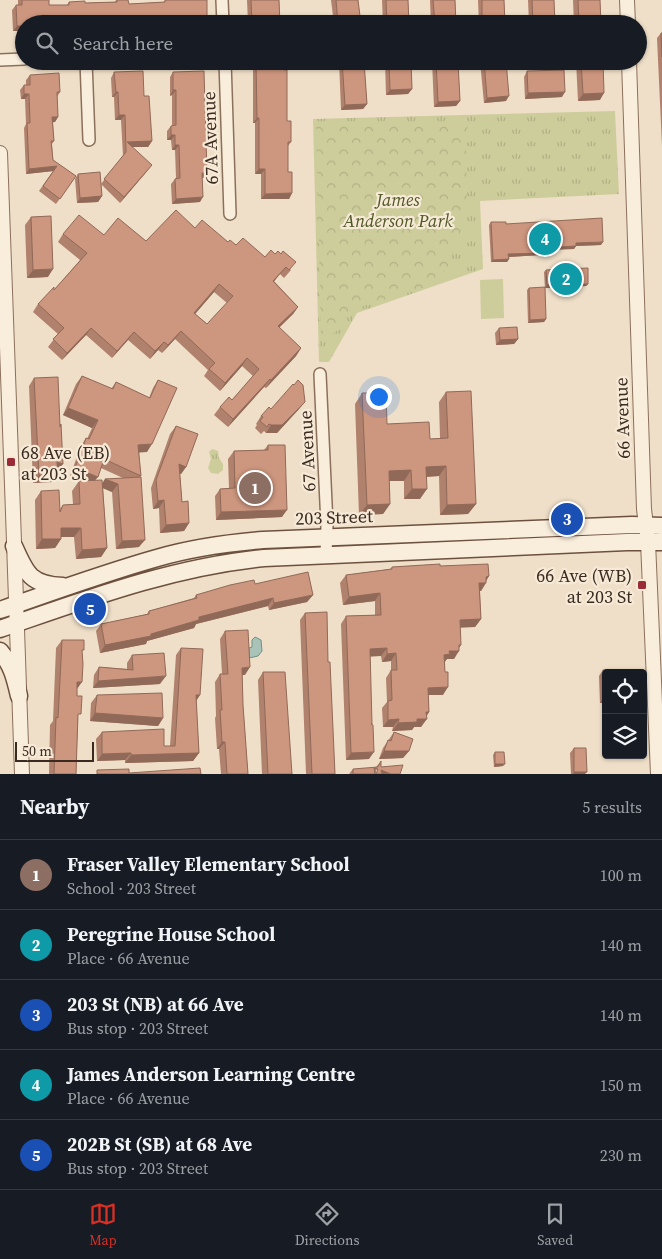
<!DOCTYPE html>
<html lang="en">
<head>
<meta charset="utf-8">
<style>
  :root { --surface:#171b24; --page:#20242c; --text:#f1f3f6; --muted:#9ea1a6; --line:#363941; --accent:#d93025 }
  body { margin:0; font-family:"Source Serif 4",serif; background:var(--page); color:var(--text) }
  .controls { position:absolute; right:15px; bottom:15px; display:grid; overflow:hidden; border-radius:5px; box-shadow:0 1px 4px #0004 }
  .controls button { width:45px; height:45px; display:grid; place-items:center; padding:0; border:0; border-bottom:1px solid var(--line); background:var(--surface); color:var(--text); font:25px sans-serif }
  .scale { position:absolute; left:15px; bottom:12px; width:79px; box-sizing:border-box; padding-left:5px; border:2px solid #3b2a20; border-top:0; font-size:14px; line-height:18px; white-space:nowrap; color:#3b2a20; -webkit-text-stroke:4px #f6ead7; paint-order:stroke }
  .you { position:absolute; left:378px; top:396px; width:18px; height:18px; margin:-12px; border:4px solid #fff; border-radius:50%; background:#1a73e8; box-shadow:0 0 0 8px #1a73e833 }
  .badge { display:grid; place-items:center; width:32px; height:32px; border-radius:50%; background:var(--accent); color:#fff; font-size:16px; font-weight:700 }
  .pin { position:absolute; translate:-50% -50%; border:2px solid #fff; box-shadow:0 1px 5px #0006 }
  .list { margin:0; padding:0; list-style:none }
  h2 { display:flex; justify-content:space-between; align-items:center; height:65px; margin:0; padding:0 20px; font-size:21px }
  h2 small { font-size:16px; font-weight:400; color:var(--muted) }
  .list li { display:grid; grid-template-columns:32px 1fr auto; gap:15px; align-items:center; box-sizing:border-box; height:70px; padding:0 20px; border-top:1px solid var(--line) }
  .list b { display:block; font-size:19px; white-space:nowrap }
  .list p { margin:0; font-size:16px; white-space:nowrap; color:var(--muted) }
  .list em { font-size:16px; font-style:normal; color:var(--muted) }
  .icon { flex:none; width:28px; height:28px; fill:none; stroke:currentColor; stroke-width:2; stroke-linecap:round; stroke-linejoin:round }
  .map { position:relative; flex:none; width:662px; height:774px; overflow:hidden }
  .search { position:absolute; background:var(--surface); box-shadow:0 1px 4px #0004; left:15px; right:15px; top:15px; height:55px; display:flex; align-items:center; gap:12px; box-sizing:border-box; padding:0 18px; border-radius:28px; color:var(--muted); font-size:19px }
  .sheet { height:415px; background:var(--surface) }
  nav { display:flex; justify-content:space-around; align-items:center; box-sizing:border-box; height:70px; border-top:1px solid var(--line); background:var(--surface); font-size:14px; color:var(--muted) }
  nav a { display:grid; justify-items:center; gap:2px }
  nav .on { color:var(--accent) }
  .map>svg:first-child { display:block }
  .grass { fill:url(#grass-tufts) }
  .forest { fill:url(#forest-crowns) }
  .pitch { fill:#cdcd9b }
  .water { fill:#a9c3b8; stroke:#6f9185 }
  .lines { fill:none; stroke-linecap:round; stroke-linejoin:round }
  .minor-casing { stroke:#8b705c; stroke-width:14 }
  .tertiary-casing { stroke:#8b705c; stroke-width:16 }
  .secondary-casing { stroke:#6d513f; stroke-width:19 }
  .minor { stroke:#f9eddb; stroke-width:11 }
  .tertiary { stroke:#f9eddb; stroke-width:14 }
  .secondary { stroke:#f9eddb; stroke-width:16 }
  .wall { fill:#b0816c; fill-rule:evenodd }
  .shaded-wall { fill:#906958 }
  .building { fill:#cd967e; stroke:#906958; fill-rule:evenodd }
  .poi-dot { fill:#9a2c38; stroke:#f6ead7; stroke-width:2 }
  .labels { text-anchor:middle; dominant-baseline:central; stroke-width:4.5; stroke-linejoin:round; paint-order:stroke }
  .street-label { font-size:18px; fill:#3b2a20; stroke:#f6ead7 }
  .park-label { font-size:18px; font-style:italic; fill:#505827; stroke:#f6ead7 }
  .poi-label { font-size:18px; fill:#3b2a20; stroke:#f6ead7; text-anchor:start }
</style>
</head>
<body>
<div class="map">
<svg width="662" height="774" viewBox="0 0 662 774">
  <defs>
    <pattern id="grass-tufts" width="24" height="20" patternUnits="userSpaceOnUse" patternTransform="scale(1.25)"><rect width="24" height="20" fill="#cdcd9b"/><path d="M3 7l-1-3M5 7V3M7 7l1-3M15 17l-1-3M17 17v-4M19 17l1-3" fill="none" stroke="#b1b085"/></pattern>
    <pattern id="forest-crowns" width="20" height="18" patternUnits="userSpaceOnUse" patternTransform="scale(1.25)"><rect width="20" height="18" fill="#cdcd9b"/><path d="M2 6a3 3 0 1 1 6 0M12 15a3 3 0 1 1 6 0" fill="none" stroke="#b1b085"/></pattern>
  </defs>
  <rect width="100%" height="100%" fill="#efdfc8"/>
  <path class="grass" d="M615 111 619 194 480 201 483 269 357 313 329 362H319L313 119Z
    M212 449 218 451 219 458 223 464V470L218 474 211 473 208 468 211 459 209 452Z"/>
  <path class="forest" d="M463 123 468 126 466 135 467 208 448 268 438 275 426 287 353 309 338 330 332 334 324 335 321 333 316 125Z"/>
  <path class="pitch" d="M503 279 504 318 481 319 480 280Z"/>
  <path class="water" d="M255 637 261 640 262 651 258 656 249 658V648L252 647V640Z"/>
  <g class="lines">
    <defs>
      <path id="minor" d="M222 0 223 24
        M0 60 24 59
        M86 61 89 140
        M225 61 230 214
        M320 374 327 525 326 556"/>
      <path id="tertiary" d="M627 0 628 24
        M629 61 644 509 648 542 658 774
        M0 153C9 360 14 567 22 774"/>
      <path id="secondary" d="M14 546C26 573 30 585 63 586
        M0 610C52 592 104 573 157 558 191 548 227 543 263 540L632 525 662 526
        M0 629C87 599 172 567 264 558L627 542H662
        M0 651C12 665 15 679 19 696"/>
    </defs>
    <use href="#minor" class="minor-casing"/>
    <use href="#tertiary" class="tertiary-casing"/>
    <use href="#secondary" class="secondary-casing"/>
    <use href="#minor" class="minor"/>
    <use href="#tertiary" class="tertiary"/>
    <use href="#secondary" class="secondary"/>
  </g>
  <path class="wall" d="M18 0H49V5H67L69 2 85 3 115 2 116 0 129 4 164 2 165 0 207 20 205 24H24V31H13L12 10 16 5H18Z
    M247 0H279L280 24H248Z
    M331 0H358L361 24H334Z
    M382 0H408L409 24H383Z
    M430 0H455L456 24H431Z
    M478 0H504L505 24H479Z
    M528 0H554L555 24H529Z
    M573 0H600L601 24H574Z
    M661 33H662V146L657 38Z
    M253 61H283L287 121 291 142 288 146V172L292 193 289 199H261V174H255V123H253Z
    M339 61H364L367 104 363 109 341 110Z
    M385 61H411L412 89 408 94 386 95Z
    M432 61H458L460 101 456 106 434 107Z
    M480 61H506V101L484 103Z
    M576 61H603L600 100 578 101Z
    M527 71 562 97 525 99 524 77Z
    M114 72 144 96 152 141 148 147H132L148 170 120 203 101 184 102 196 98 202 77 203 75 179 78 174 101 184 123 156 121 120H115L114 97H112L111 78Z
    M173 72 207 173 204 178H202L200 202 172 204 171 184 175 179 176 178 175 150H172L171 140H167V131L171 126H172V95L170 96V77Z
    M30 75 60 92 57 97 58 117 55 122H53L54 141 52 144 53 160 76 176 56 204 39 191 53 171 26 174 24 128 26 124 25 99H21L20 90 24 85H26V80Z
    M31 217 48 277 27 278 25 225Z
    M491 222 506 224 601 245 576 246 574 249 543 250 541 255 509 257V259L507 262H491L489 225Z
    M195 228 265 257 271 250 291 270 284 278 280 274 274 281 298 307 293 314 279 328 301 348 296 356 266 388 264 387 228 427 214 415 220 407 232 400 253 376 242 366 220 391 204 376 208 370 175 339 162 353 158 350 150 359 128 340 112 358 86 335 62 360 48 347 58 334 33 312 38 304 54 290 80 260 58 242 63 234 104 235 146 241ZM214 292 227 303 207 324 195 314Z
    M546 270 588 284 586 286 545 288 544 272Z
    M529 288 546 319 544 322 528 323 527 290Z
    M499 328 518 339 514 344 496 345 495 333Z
    M82 376 111 389 116 382 149 398 153 388 158 380 147 452H139L141 476 140 477 139 547 116 549 112 492 103 488 107 548 101 557 76 559 74 537H61V539L55 548 36 549 35 500 41 491 60 509 63 505 73 504 72 491 79 481H83L70 476 81 446 86 438 87 439 92 428 63 415 76 384ZM101 468 123 478 105 479 102 484 95 480Z
    M34 378 60 426 58 475 52 482 33 483 29 386Z
    M446 392 476 504 468 514 440 515 439 476 427 477 420 499H404V481H389L390 504 383 514 359 515 355 404 362 393 387 424 430 439 440 438 439 402Z
    M305 402 299 409 277 433H266L264 431 261 434 255 428 257 425 256 424 261 416 271 409Z
    M176 426 186 467 181 474H180L182 502 189 523 184 531 160 533 159 508 153 509 151 488 170 434Z
    M268 445 282 517 216 520 215 496 220 489 229 488 228 459 234 451 264 450Z
    M440 566 489 576 481 591H480L481 619 475 627H460L459 648 454 659H447L445 662 443 695H428L429 712 421 727H414L412 730 392 731 393 727H383L382 708 387 702 386 678 391 670V661L382 662 381 656H370L369 759 346 760 341 624 346 616 375 615V601L343 605 340 583 346 575 390 569 392 567Z
    M255 584 313 595 307 602 269 610 268 606 196 624 194 628 147 641 146 644 100 653 96 631 101 624 147 614 149 611 194 598 196 595Z
    M305 613 328 662 335 774H306L300 620Z
    M225 631 245 675H242L243 705 248 774H221L219 749H217L215 718 216 716 215 682 220 674H222L220 639Z
    M62 640 82 652 77 689 78 719 76 774H49L50 725 53 721 56 648Z
    M181 648 196 700 199 753 193 761 125 763V760L97 761 96 739 102 732 164 746H170L176 655Z
    M132 655 160 684 93 688 94 675 99 667 127 669V663Z
    M603 670 606 703H600L599 676Z
    M263 672 292 774H262L258 680Z
    M97 695 163 718 158 726 90 721 91 703Z
    M394 732 409 751 403 758 379 759 383 748Z
    M574 748 585 774H571L570 753Z
    M495 752 503 766 494 767 493 755Z
    M381 761V767L377 769 376 771V774H353L376 767Z
    M353 769V774H349Z"/>
  <path class="shaded-wall" d="M207 20 205 24H86Z
    M17 26H24V31H13Z
    M412 89 408 94 386 95 390 90Z
    M173 90H176L172 95 170 96Z
    M116 92H118L114 97H112Z
    M565 92 562 97 525 99 528 93Z
    M604 93 600 100 578 101 583 94Z
    M24 94H29L25 99H21Z
    M509 96 506 101 484 103 487 98Z
    M460 101 456 106 434 107 438 102Z
    M367 104 363 109 341 110 345 105Z
    M119 115H125L121 120H115Z
    M52 117H58L55 122 49 123Z
    M257 118H259L255 123H253Z
    M171 135H175L171 140H167Z
    M152 141 148 147H126L127 142Z
    M175 145H179L175 150H172Z
    M152 165 148 170 120 203 124 197Z
    M57 166 54 171 26 174 29 169Z
    M259 169H265L261 174H255Z
    M202 173H207L204 178H198Z
    M292 193 289 199H261L265 194Z
    M102 196 98 202 77 203 80 198Z
    M203 197 200 202 172 204 176 199Z
    M603 242 601 245 574 246 576 243Z
    M576 246 574 249 541 250 543 248Z
    M543 253 541 255 507 257 508 254Z
    M509 259 507 262H491L493 260Z
    M286 267 280 274 268 289 273 281Z
    M53 269 48 277 27 278 33 270Z
    M219 284 214 292 189 321 194 313Z
    M588 284 586 286 545 288 547 285Z
    M298 307 293 314 272 334 278 326Z
    M546 319 544 322 528 323 530 320Z
    M91 328 86 335 62 360 67 353Z
    M181 331 175 339 162 353 168 345Z
    M134 332 128 340 112 358 117 351Z
    M518 339 514 344 496 345 500 340Z
    M164 342 158 350 150 359 155 351Z
    M301 348 296 356 266 388 271 380Z
    M247 358 242 366 220 391 225 383Z
    M270 379 264 387 228 427 233 419Z
    M305 402 299 409 277 433H266L271 425Z
    M68 408 98 420 92 428 63 415Z
    M152 444 147 452 133 453 138 445Z
    M57 462 63 464 57 472Z
    M179 464 186 467 181 474 174 472Z
    M446 466 439 476 419 477 426 467Z
    M75 468 98 477 92 484 70 476Z
    M411 470 404 481H382L389 471Z
    M39 475H58L52 482 33 483Z
    M105 479 118 484 112 492 100 487Z
    M412 489H427L420 499H404Z
    M164 500 159 508 153 509 158 501Z
    M390 504 383 514 359 515 367 505Z
    M476 504 468 514 440 515 447 505Z
    M287 510 282 517 216 520 221 512Z
    M189 523 184 531 160 533 166 525Z
    M61 528H81L74 537H55Z
    M42 539H61L55 548 36 549Z
    M145 540 139 547 116 549 122 541Z
    M107 548 101 557 76 559 82 550Z
    M489 576 484 583H486L481 591H474L479 583 486 577Z
    M380 593 375 601 343 605 349 597Z
    M313 595 307 602 269 610 274 603Z
    M273 598 268 606 196 624 194 628 147 641 146 644 100 653 105 645 151 634 199 617Z
    M481 619 475 627 455 628 460 620Z
    M459 645H461L457 651H459L454 659H447L444 662V655Z
    M387 648 381 656 364 657 370 649Z
    M396 653 391 661 382 662 387 654Z
    M250 667 245 675H237L242 668Z
    M166 676 160 684 93 688 98 681Z
    M77 682H82L77 689Z
    M448 687 443 695H423L428 688Z
    M196 695H200L195 703Z
    M604 698H606V703H600Z
    M426 712H429L424 719H427L421 727H414L412 730 392 731 398 723 417 719Z
    M95 713 163 718 158 726 90 721Z
    M399 719 393 727H383L388 720Z
    M222 742H225L219 749H217Z
    M384 751H409L403 758 379 759Z
    M374 752 369 759 346 760 351 753Z
    M131 753 125 760 97 761 102 754Z
    M199 753 193 761 125 763 131 755Z
    M495 764H505L503 766 494 767Z
    M381 770 391 774H379Z
    M574 772H587L585 774H573Z"/>
  <path class="building" d="M22 0H49V5H69V2L85 1V3L117 2V0H128L129 4 165 2V0H207V20L86 24H24V26H17L16 5H22Z
    M251 0H279L280 24H252Z
    M336 0H358L361 24H338Z
    M386 0H408L409 24H387Z
    M433 0H455L456 24H435Z
    M482 0H504L505 24H482Z
    M532 0H554L555 24H533Z
    M578 0H600L601 24H579Z
    M661 33H662V57Z
    M256 61H283L284 70H287V121H291V142H288V172H292V193L265 194V169H259V118H257Z
    M342 61H364L367 104 345 105Z
    M389 61H411L412 89 390 90Z
    M436 61H458L460 101 438 102Z
    M484 61H506L509 96 487 98Z
    M581 61H603L604 93 583 94Z
    M564 70 565 92 528 93 527 71Z
    M143 71 144 96H149L152 141 127 142 152 165 124 197 104 179 126 152 125 115H119L118 92H116L114 72Z
    M204 71 207 173H202L203 197 176 199 175 179 180 178 179 145H175V135H171V126L176 125V90H173V72Z
    M59 73 60 92H57L58 117H52L54 141H51L53 160 76 176 60 199 43 186 57 166 29 169 27 123H30L29 94H24V85H30V75Z
    M100 172 102 196 80 198 78 174Z
    M176 210 195 228 202 220 228 242 230 240 236 245 243 238 265 257 271 250 275 254 278 251 281 254 283 251 296 262 289 270 286 267 273 281 298 307 278 326 301 348 271 380 270 379 233 419 220 407 229 397 232 400 259 369 247 358 225 383 209 369 215 363 181 331 168 345 164 342 155 351 134 332 117 351 91 328 67 353 53 339 64 328 38 304 54 287V290L87 253 63 234 79 215 104 235 118 218 146 241ZM219 284 233 296 207 324 194 313Z
    M51 216 53 269 33 270 31 217Z
    M602 218 603 242 576 243V246L543 248V253L508 254 509 259 493 260 491 222H506V224Z
    M588 268V284L547 285 546 270Z
    M545 287 546 319 530 320 529 288Z
    M517 327 518 339 500 340 499 328Z
    M82 376 113 389 116 382 150 398 158 380 177 388 152 444 138 445 141 476 104 459 98 477 75 468 86 438 89 439 98 420 68 408Z
    M58 377 60 427 61 424 63 464 57 462 58 475H39L34 378Z
    M298 380 303 385 305 402 282 425H271L269 424 267 427 260 421 263 417 261 416 269 407 271 409 293 384 294 385Z
    M471 391 476 504 447 505 446 466 426 467 427 489H412L411 470 389 471 390 504 367 505 362 393H386L387 424 429 422 430 439 448 438 446 392Z
    M176 426 198 434 186 467 179 464 182 502 188 501 189 523 166 525 164 500 158 501 156 480Z
    M268 445H285L287 510 221 512 220 489 235 488 234 451 268 450Z
    M141 477 145 540 122 541 118 484 105 479Z
    M102 480 107 548 82 550 81 528H61V539H42L41 491 59 490 60 512 63 505 80 504 79 481Z
    M440 564V566L488 564 489 576 486 577V583H479L481 619 460 620 461 645H459V651H449L450 654 444 655 445 672H448V687L428 688 429 712H426L427 719H417V722L398 723 399 719 388 720V701L392 700 391 670H397L396 653 387 654V648L370 649 372 724H371L373 725 374 752 351 753 346 616 381 615 380 593 349 597 346 575 392 569V567Z
    M308 572 313 595 274 603 273 598 199 617V620L151 634V636L105 645 101 624 149 614V611L197 598 196 595 230 585 254 580 255 584Z
    M327 612 328 662H330L335 774H312L305 613Z
    M248 630 250 667 242 668 243 705 248 774H227L225 742H222L220 710H222L220 674H228L225 631Z
    M62 640H84V650H82L83 664 82 682H77V696H82L81 714H78L76 774H54L56 717 58 718Z
    M181 648 203 649 200 695H196L199 753 131 755V753L102 754V732L164 729V746H175Z
    M164 653 166 676 98 681 99 667 133 670 132 655Z
    M603 670H618V673H606V698H604Z
    M263 672H285L292 774H268Z
    M162 693 163 718 95 713 97 695Z
    M394 732 413 739 409 751H384L388 740 391 741Z
    M574 748H586L587 772H574Z
    M495 752H504L505 764H495Z
    M381 761V767L403 765 400 774H391L381 770 382 774H376L378 769 374 768 375 774H353V769L378 767Z
    M200 768 201 774H97V770L129 769V773Z"/>
  <g class="poi-dot">
    <rect x="6" y="457" width="10" height="10" rx="2.5"/>
    <rect x="637" y="580" width="10" height="10" rx="2.5"/>
  </g>
  <g class="labels">
    <g class="street-label">
      <text transform="translate(210 138) rotate(-92)">67A Avenue</text>
      <text transform="translate(622 418) rotate(-92)">66 Avenue</text>
      <text transform="translate(307 451) rotate(-93)">67 Avenue</text>
      <text transform="translate(334 517) rotate(-2)">203 Street</text>
    </g>
    <g class="park-label">
      <text x="398" y="199">James<tspan x="398" dy="21">Anderson Park</tspan></text>
    </g>
    <g class="poi-label">
      <text x="21" y="452">68 Ave (EB)<tspan x="21" dy="21">at 203 St</tspan></text>
      <text x="632" y="575" text-anchor="end">66 Ave (WB)<tspan x="632" dy="21">at 203 St</tspan></text>
    </g>
  </g>
</svg>
<div class="controls">
<button><svg class="icon" aria-label="locate" viewBox="0 0 24 24"><circle cx="12" cy="12" r="6"/><path d="M12 2v4M12 18v4M2 12h4M18 12h4"/></svg></button>
<button><svg class="icon" aria-label="layers" viewBox="0 0 24 24"><path d="M12 4l9 5-9 5-9-5zM3 14l9 5 9-5"/></svg></button>
</div>
<div class="scale">50 m</div>
<div class="you"></div>
<div class="pin badge" style="left:255px;top:488px;background:#8d6e63">1</div>
<div class="pin badge" style="left:566px;top:279px;background:#0f9aa8">2</div>
<div class="pin badge" style="left:567px;top:519px;background:#1a4fb4">3</div>
<div class="pin badge" style="left:545px;top:239px;background:#0f9aa8">4</div>
<div class="pin badge" style="left:90px;top:609px;background:#1a4fb4">5</div>
<div class="search"><svg class="icon" aria-label="search" viewBox="0 0 24 24"><circle cx="10" cy="10" r="6"/><path d="M15 15l6 6"/></svg>Search here</div>
</div>
<section class="sheet">
<h2>Nearby<small>5 results</small></h2>
<ul class="list">
<li><span class="badge" style="background:#8d6e63">1</span><div><b>Fraser Valley Elementary School</b><p>School · 203 Street</p></div><em>100 m</em></li>
<li><span class="badge" style="background:#0f9aa8">2</span><div><b>Peregrine House School</b><p>Place · 66 Avenue</p></div><em>140 m</em></li>
<li><span class="badge" style="background:#1a4fb4">3</span><div><b>203 St (NB) at 66 Ave</b><p>Bus stop · 203 Street</p></div><em>140 m</em></li>
<li><span class="badge" style="background:#0f9aa8">4</span><div><b>James Anderson Learning Centre</b><p>Place · 66 Avenue</p></div><em>150 m</em></li>
<li><span class="badge" style="background:#1a4fb4">5</span><div><b>202B St (SB) at 68 Ave</b><p>Bus stop · 203 Street</p></div><em>230 m</em></li>
</ul>
</section>
<nav>
<a class="on"><svg class="icon" aria-label="map" viewBox="0 0 24 24"><path d="M3 6l6-2 6 2 6-2v14l-6 2-6-2-6 2zM9 4v14M15 6v14"/></svg>Map</a>
<a><svg class="icon" aria-label="directions" viewBox="0 0 24 24"><path d="M12 3l9 9-9 9-9-9zM9 14v-3h6M13 9l2 2-2 2"/></svg>Directions</a>
<a><svg class="icon" aria-label="saved" viewBox="0 0 24 24"><path d="M7 4h10v16l-5-4-5 4z"/></svg>Saved</a>
</nav>
</body>
</html>
